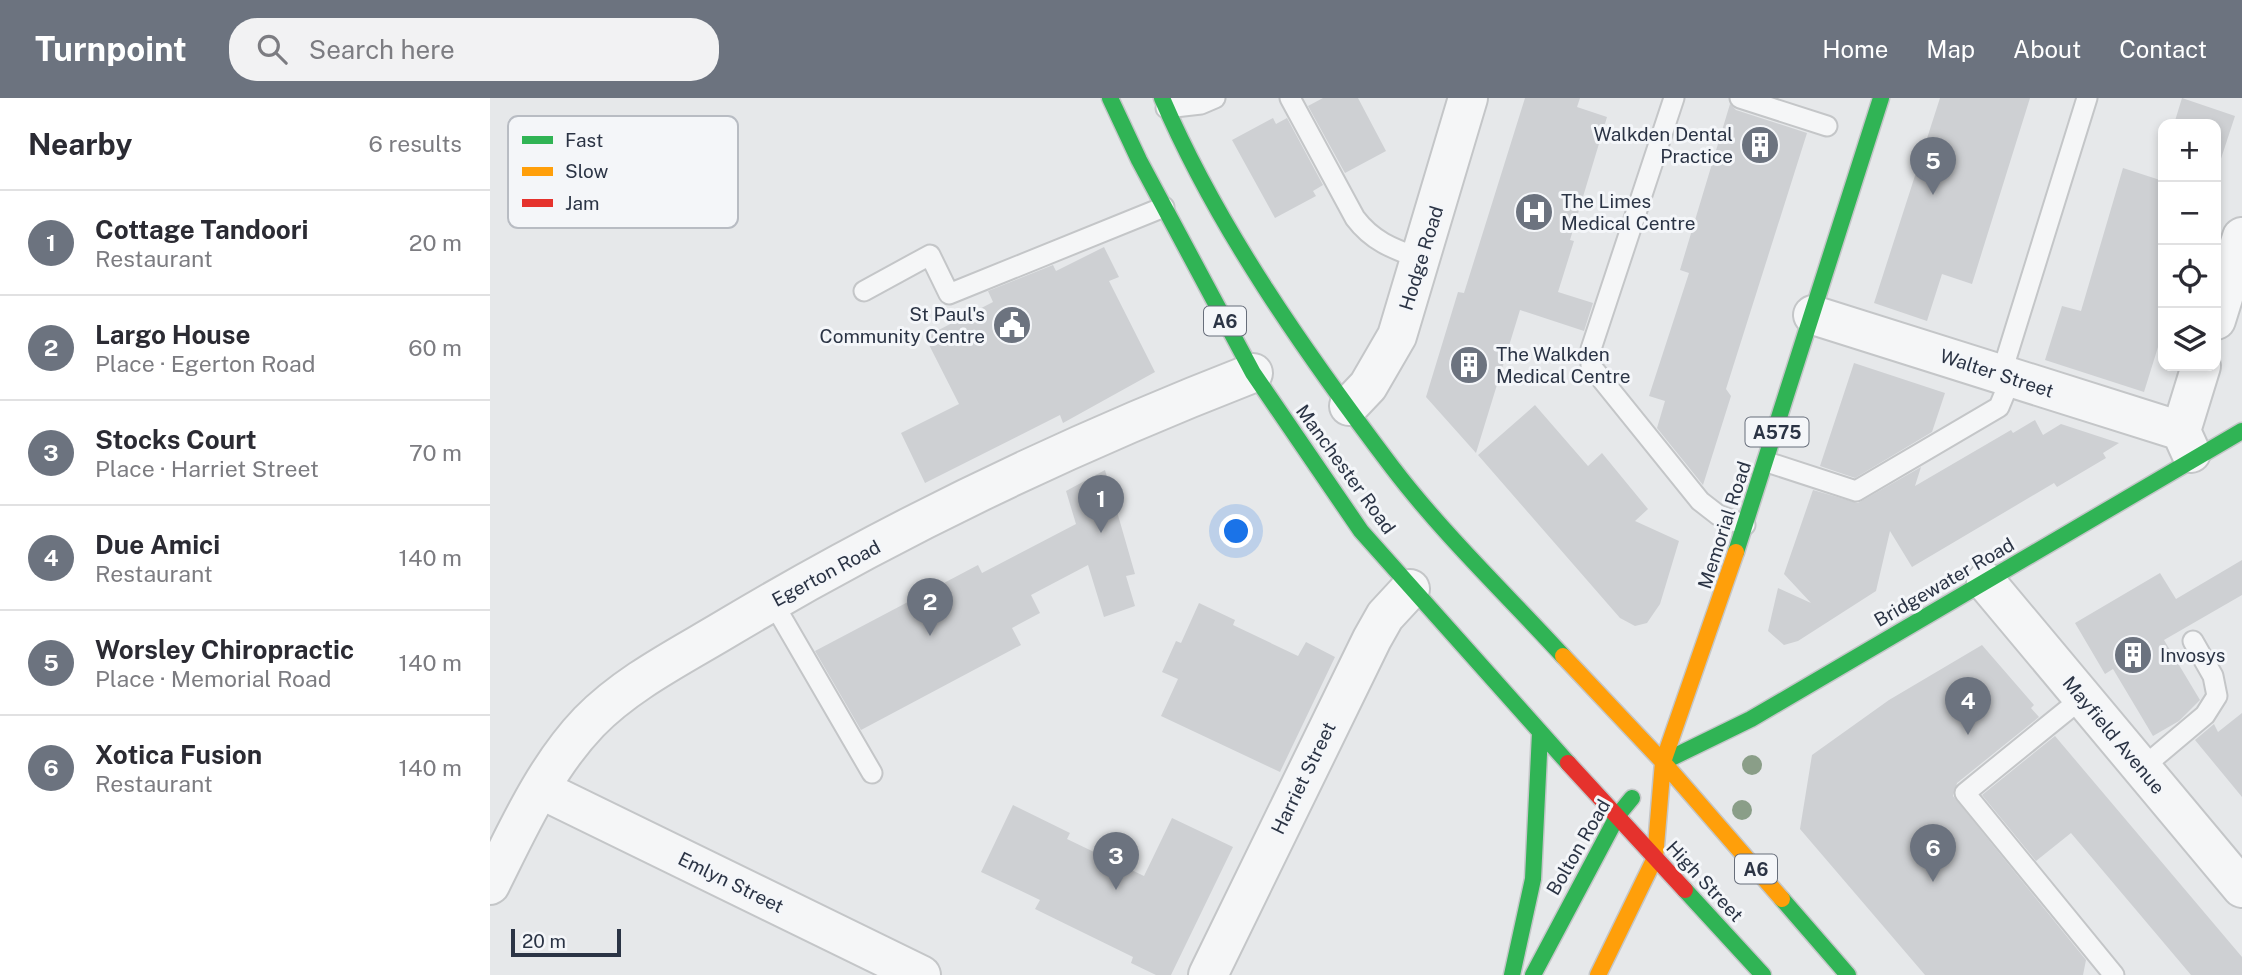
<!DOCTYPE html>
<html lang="en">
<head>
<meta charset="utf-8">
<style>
  :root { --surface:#fff; --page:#f2f2f3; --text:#2b2b33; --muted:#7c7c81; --line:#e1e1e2; --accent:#6c737f }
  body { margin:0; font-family:"Public Sans",sans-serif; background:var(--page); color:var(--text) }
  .controls { position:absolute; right:21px; top:21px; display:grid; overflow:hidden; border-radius:14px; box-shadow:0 4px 10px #0003 }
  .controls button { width:63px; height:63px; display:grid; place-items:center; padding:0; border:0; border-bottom:2px solid var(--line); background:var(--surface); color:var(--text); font:35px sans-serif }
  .scale { position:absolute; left:21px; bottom:18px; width:110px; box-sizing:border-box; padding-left:7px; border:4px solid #2b3445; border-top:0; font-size:19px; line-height:24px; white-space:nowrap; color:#2b3445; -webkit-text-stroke:5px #f4f6f9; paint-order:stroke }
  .you { position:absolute; left:747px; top:434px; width:24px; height:24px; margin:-18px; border:5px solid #fff; border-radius:50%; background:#1a73e8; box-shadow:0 0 0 10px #1a73e833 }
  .badge { display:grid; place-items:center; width:46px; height:46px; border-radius:50%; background:var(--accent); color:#fff; font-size:23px; font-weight:700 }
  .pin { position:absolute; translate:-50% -58px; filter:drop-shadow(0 2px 4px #0008) }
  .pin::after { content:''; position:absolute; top:37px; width:24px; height:21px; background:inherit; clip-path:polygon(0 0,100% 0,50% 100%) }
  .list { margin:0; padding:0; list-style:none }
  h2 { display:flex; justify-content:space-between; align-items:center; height:91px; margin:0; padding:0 28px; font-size:30px }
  h2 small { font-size:23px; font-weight:400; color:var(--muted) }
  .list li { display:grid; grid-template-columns:46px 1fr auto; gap:21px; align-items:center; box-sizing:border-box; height:105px; padding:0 28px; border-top:2px solid var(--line) }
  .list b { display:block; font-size:26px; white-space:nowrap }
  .list p { margin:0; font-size:23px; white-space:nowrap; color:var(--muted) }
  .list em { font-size:23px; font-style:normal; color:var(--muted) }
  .icon { flex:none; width:38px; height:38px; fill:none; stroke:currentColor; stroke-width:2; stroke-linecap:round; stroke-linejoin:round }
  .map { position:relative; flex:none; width:1752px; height:877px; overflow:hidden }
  header { display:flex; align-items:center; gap:42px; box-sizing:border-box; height:98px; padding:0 35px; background:var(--accent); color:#fff }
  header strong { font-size:33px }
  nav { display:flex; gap:38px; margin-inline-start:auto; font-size:24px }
  .search { width:490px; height:63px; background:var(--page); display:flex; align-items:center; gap:18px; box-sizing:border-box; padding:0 24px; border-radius:28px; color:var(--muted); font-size:26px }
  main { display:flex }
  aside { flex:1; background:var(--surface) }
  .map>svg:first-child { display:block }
  .building { fill:#ced0d3 }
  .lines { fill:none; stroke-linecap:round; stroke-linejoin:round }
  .lane-casing { stroke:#c4c6c8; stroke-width:23 }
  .street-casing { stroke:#c4c6c8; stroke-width:42 }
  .fast-casing { stroke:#c4c6c8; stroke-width:19 }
  .slow-casing { stroke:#c4c6c8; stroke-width:19 }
  .jam-casing { stroke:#c4c6c8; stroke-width:19 }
  .lane { stroke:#f5f6f7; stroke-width:19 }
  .street { stroke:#f5f6f7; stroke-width:38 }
  .fast { stroke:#30b455; stroke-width:16 }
  .slow { stroke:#ff9f0a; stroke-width:16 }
  .jam { stroke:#e5322d; stroke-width:16 }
  .tree { fill:#8a9e88 }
  .labels { text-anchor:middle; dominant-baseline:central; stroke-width:6; stroke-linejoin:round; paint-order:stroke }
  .shield { fill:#f4f6f9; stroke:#676e7b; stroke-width:2 }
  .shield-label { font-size:18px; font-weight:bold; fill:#2b3445 }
  .poi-label { font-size:19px; fill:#2b3445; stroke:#f4f6f9; text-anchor:start }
  .street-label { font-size:19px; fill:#2b3445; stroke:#f4f6f9 }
  .key { fill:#f4f6f9; stroke:#b8bcc3; stroke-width:2 }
  .key-label { font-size:19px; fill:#2b3445 }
</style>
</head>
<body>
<header>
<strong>Turnpoint</strong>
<div class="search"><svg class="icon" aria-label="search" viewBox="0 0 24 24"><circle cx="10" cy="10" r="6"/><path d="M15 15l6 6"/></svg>Search here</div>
<nav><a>Home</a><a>Map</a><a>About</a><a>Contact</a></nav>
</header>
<main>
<aside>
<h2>Nearby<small>6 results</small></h2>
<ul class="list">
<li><span class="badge">1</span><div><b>Cottage Tandoori</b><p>Restaurant</p></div><em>20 m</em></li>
<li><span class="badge">2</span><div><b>Largo House</b><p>Place · Egerton Road</p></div><em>60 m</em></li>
<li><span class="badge">3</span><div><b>Stocks Court</b><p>Place · Harriet Street</p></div><em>70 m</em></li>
<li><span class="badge">4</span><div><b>Due Amici</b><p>Restaurant</p></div><em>140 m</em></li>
<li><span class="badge">5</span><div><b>Worsley Chiropractic</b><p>Place · Memorial Road</p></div><em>140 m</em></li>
<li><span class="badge">6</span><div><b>Xotica Fusion</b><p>Restaurant</p></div><em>140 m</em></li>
</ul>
</aside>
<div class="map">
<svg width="1752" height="877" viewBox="0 0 1752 877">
  <rect width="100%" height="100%" fill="#e6e8ea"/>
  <path class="building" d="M833 0H868L896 53 855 75 818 8Z
    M1035 0H1090L1087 9 1117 19 1080 142 1084 143 1068 194 1103 205 1094 233 1030 212 986 355 936 299 968 194 974 195Z
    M1450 0H1540L1482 186 1452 176 1437 223 1384 205Z
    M1692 0 1745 18 1726 76V26H1684Z
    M1240 6 1246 12 1317 35 1236 291 1241 298 1213 387 1167 330 1175 303 1159 298 1199 175 1190 172Z
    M783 20 786 26 797 20 833 87 823 93 826 98 785 120 742 42Z
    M1633 70 1673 83V233L1654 294 1555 262 1572 208 1591 213Z
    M614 149 629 179 619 183 665 274 573 325 570 317 435 385 411 335 469 306 435 239 503 204 498 193 563 167 566 173Z
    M1364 265 1455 295 1442 334 1365 380 1330 368Z
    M1045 307 1098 368 1112 355 1158 411 1145 423 1189 443 1170 506 1157 525 1145 528 1130 520 988 357Z
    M1545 322 1553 337 1571 326 1629 345 1613 355 1616 360 1567 389 1564 385 1422 469 1400 433 1386 493 1308 543 1294 547 1278 533 1288 490 1321 505 1294 476 1323 392 1368 405 1431 369 1425 388 1521 332 1523 335Z
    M615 372 645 476 636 478 645 508 614 519 598 467 541 497 550 515 522 530 531 547 371 632 325 553 488 467 492 475 586 426 576 393Z
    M1752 462V497L1674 542 1710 602 1689 623 1663 638 1623 571 1615 576 1585 525 1670 475 1686 501Z
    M709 505 745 522 743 527 808 558 816 544 845 559 790 674 671 618 688 581 672 574 686 543 691 545Z
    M1492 547 1544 607 1541 610 1549 619 1467 685 1463 698 1596 862 1593 877H1435L1310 731 1322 657 1399 602Z
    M1752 615V699L1705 642 1724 626 1728 634Z
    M1565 638 1752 859V877H1701L1581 735 1546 763 1492 697Z
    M523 707 580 735 577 741 654 778 682 720 743 749 681 877H666L641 865 643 859 545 811 550 802 491 774Z"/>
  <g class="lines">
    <defs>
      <path id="lane" d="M800 0 865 120C883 144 904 151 931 161
        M1184 0 1101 251V268L1210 403 1228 417 1255 427
        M1250 0 1337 28
        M676 10 711 6 725 0
        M374 193 440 157 459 196 674 109
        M1511 277 1597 0
        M1277 364 1366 393 1509 309 1521 280
        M282 503 382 675
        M1592 600 1475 695 1624 877
        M1652 670 1715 617 1727 598 1723 578 1703 543"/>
      <path id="street" d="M1323 217 1691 333
        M1726 222 1752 139
        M859 308 878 288 907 238 978 0
        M1701 355 1691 333 1711 268
        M1496 484 1752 790
        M50 691 431 877
        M0 787C28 731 55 670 99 624 138 584 191 558 239 529 405 430 583 345 763 275
        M718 877 882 541 895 518 920 491"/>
      <path id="fast" d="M620 0 649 62 763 275 871 433 1078 665
        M672 0C727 129 817 257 902 369 953 436 1016 496 1073 558
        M1246 454 1391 0
        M1173 664 1261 621 1752 333
        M1195 792 1273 877
        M1292 801 1358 877
        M1022 877 1043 781 1050 635
        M1043 877 1128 717 1142 700"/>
      <path id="slow" d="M1073 558 1173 664 1292 801
        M1108 877 1165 760 1173 664 1246 454"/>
      <path id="jam" d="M1078 665 1195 792"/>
    </defs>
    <use href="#lane" class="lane-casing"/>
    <use href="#street" class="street-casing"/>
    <use href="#fast" class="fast-casing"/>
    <use href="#slow" class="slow-casing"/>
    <use href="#jam" class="jam-casing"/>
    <use href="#lane" class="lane"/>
    <use href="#street" class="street"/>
    <use href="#fast" class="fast"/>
    <use href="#slow" class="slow"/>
    <use href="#jam" class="jam"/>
  </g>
  <g class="tree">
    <circle cx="1262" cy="667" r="10"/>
    <circle cx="1252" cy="712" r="10"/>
  </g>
  <defs>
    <symbol id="building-disc" viewBox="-11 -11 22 22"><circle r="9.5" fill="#6c737f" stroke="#f4f6f9"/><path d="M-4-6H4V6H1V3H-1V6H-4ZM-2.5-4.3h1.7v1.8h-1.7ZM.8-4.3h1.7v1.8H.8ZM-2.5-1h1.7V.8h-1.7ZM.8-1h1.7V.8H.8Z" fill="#fff"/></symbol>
    <symbol id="hospital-disc" viewBox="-11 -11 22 22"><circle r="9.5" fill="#6c737f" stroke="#f4f6f9"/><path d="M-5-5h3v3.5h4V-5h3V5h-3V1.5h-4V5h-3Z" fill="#fff"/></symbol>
    <symbol id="civic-disc" viewBox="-11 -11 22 22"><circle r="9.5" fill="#6c737f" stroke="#f4f6f9"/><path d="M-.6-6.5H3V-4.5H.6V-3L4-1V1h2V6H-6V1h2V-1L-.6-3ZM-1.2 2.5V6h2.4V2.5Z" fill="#fff"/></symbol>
  </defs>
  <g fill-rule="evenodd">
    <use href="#building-disc" x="1248" y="25" width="44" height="44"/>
    <use href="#hospital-disc" x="1022" y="92" width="44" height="44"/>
    <use href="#civic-disc" x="500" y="205" width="44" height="44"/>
    <use href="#building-disc" x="957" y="245" width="44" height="44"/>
    <use href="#building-disc" x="1621" y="535" width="44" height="44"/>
  </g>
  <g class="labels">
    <g class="shield">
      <rect x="714" y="208.5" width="42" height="29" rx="5"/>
      <rect x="1255.5" y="319.5" width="63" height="29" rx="5"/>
      <rect x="1245" y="756.5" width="42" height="29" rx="5"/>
    </g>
    <g class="shield-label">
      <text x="735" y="223">A6</text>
      <text x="1287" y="334">A575</text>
      <text x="1266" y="771">A6</text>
    </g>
    <g class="poi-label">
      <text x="1243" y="36" text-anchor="end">Walkden Dental<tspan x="1243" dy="22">Practice</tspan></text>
      <text x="1071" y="103">The Limes<tspan x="1071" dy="22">Medical Centre</tspan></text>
      <text x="495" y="216" text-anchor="end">St Paul's<tspan x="495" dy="22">Community Centre</tspan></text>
      <text x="1006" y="256">The Walkden<tspan x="1006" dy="22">Medical Centre</tspan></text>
      <text x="1670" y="557">Invosys</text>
    </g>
    <g class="street-label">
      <text transform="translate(931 160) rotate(-73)">Hodge Road</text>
      <text transform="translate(1507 275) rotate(18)">Walter Street</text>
      <text transform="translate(856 371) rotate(54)">Manchester Road</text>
      <text transform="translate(1234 427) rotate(-72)">Memorial Road</text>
      <text transform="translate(336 475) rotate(-28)">Egerton Road</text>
      <text transform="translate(1454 484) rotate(-30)">Bridgewater Road</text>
      <text transform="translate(1624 637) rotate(50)">Mayfield Avenue</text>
      <text transform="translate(813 680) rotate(-64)">Harriet Street</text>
      <text transform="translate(1088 749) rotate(-60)">Bolton Road</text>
      <text transform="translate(1215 783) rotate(47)">High Street</text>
      <text transform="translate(241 784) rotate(26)">Emlyn Street</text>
    </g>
  </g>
  <rect x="18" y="18" width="230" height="112" rx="10" class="key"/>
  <rect x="32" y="38" width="31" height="8" fill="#30b455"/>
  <rect x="32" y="69" width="31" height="9" fill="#ff9f0a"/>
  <rect x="32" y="101" width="31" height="8" fill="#e5322d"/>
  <g class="key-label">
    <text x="75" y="49">Fast</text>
    <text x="75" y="80">Slow</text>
    <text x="75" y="112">Jam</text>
  </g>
</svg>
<div class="controls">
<button>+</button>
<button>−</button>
<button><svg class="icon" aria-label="locate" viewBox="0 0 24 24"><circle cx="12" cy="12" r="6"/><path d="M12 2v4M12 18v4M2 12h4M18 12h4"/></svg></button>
<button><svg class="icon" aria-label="layers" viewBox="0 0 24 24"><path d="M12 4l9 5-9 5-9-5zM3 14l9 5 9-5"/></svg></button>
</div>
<div class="scale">20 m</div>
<div class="you"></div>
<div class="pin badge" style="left:611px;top:435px">1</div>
<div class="pin badge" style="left:440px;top:538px">2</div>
<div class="pin badge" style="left:626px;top:792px">3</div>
<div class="pin badge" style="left:1478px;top:637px">4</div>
<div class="pin badge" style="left:1443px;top:97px">5</div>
<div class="pin badge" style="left:1443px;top:784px">6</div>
</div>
</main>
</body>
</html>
